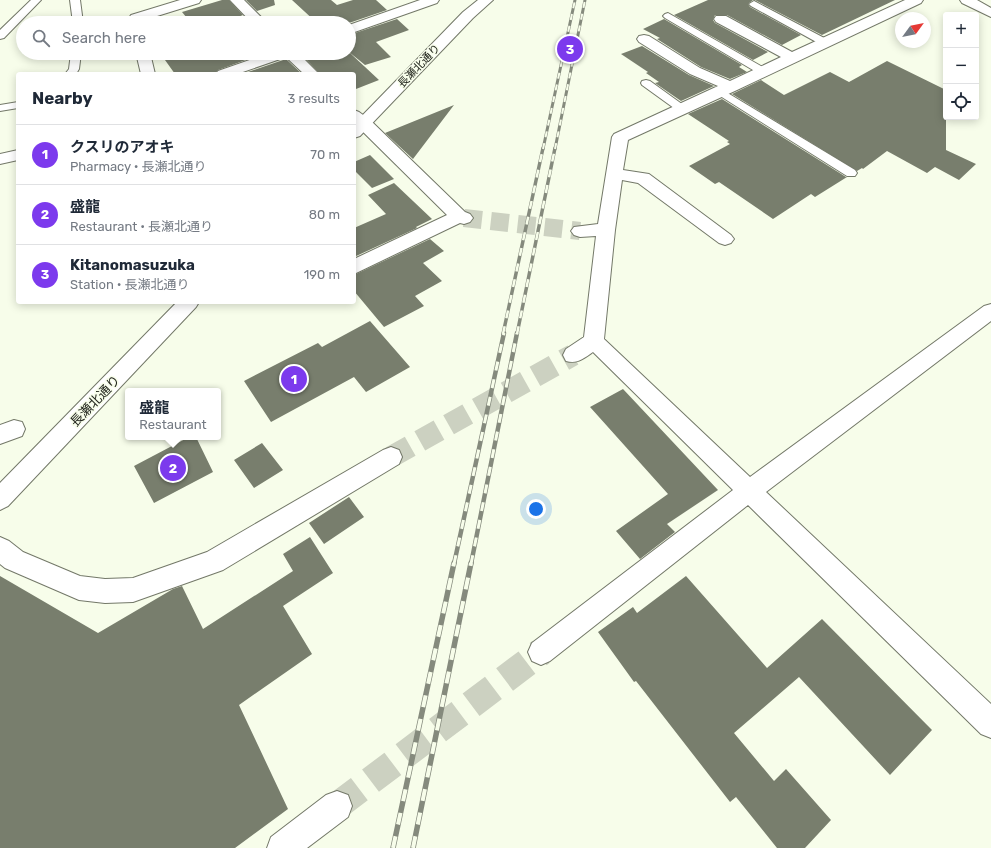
<!DOCTYPE html>
<html lang="en">
<head>
<meta charset="utf-8">
<style>
  :root { --surface:#fff; --page:#f6f6f7; --text:#1f2937; --muted:#747a83; --line:#e0e1e3; --accent:#7c3aed }
  body { margin:0; font-family:Rubik,"Noto Sans JP",sans-serif; background:var(--page); color:var(--text) }
  .controls { position:absolute; right:12px; top:12px; display:grid; overflow:hidden; border-radius:4px; box-shadow:0 2px 10px #0003 }
  .controls button { width:36px; height:36px; display:grid; place-items:center; padding:0; border:0; border-bottom:1px solid var(--line); background:var(--surface); color:var(--text); font:20px sans-serif }
  .compass { position:absolute; left:895px; top:12px; width:36px; height:36px; border-radius:50%; background:var(--surface); box-shadow:0 2px 10px #0003; rotate:57deg }
  .you { position:absolute; left:536px; top:509px; width:14px; height:14px; margin:-10px; border:3px solid #fff; border-radius:50%; background:#1a73e8; box-shadow:0 0 0 6px #1a73e833 }
  .badge { display:grid; place-items:center; width:26px; height:26px; border-radius:50%; background:var(--accent); color:#fff; font-size:13px; font-weight:700 }
  .pin { position:absolute; translate:-50% -50%; border:2px solid #fff; box-shadow:0 1px 4px #0006 }
  .popup { position:absolute; left:125px; top:388px; width:96px; height:52px; box-sizing:border-box; display:grid; place-content:center; border-radius:4px; background:var(--surface); filter:drop-shadow(0 1px 3px #0005); font-size:13px; white-space:nowrap; color:var(--muted) }
  .popup b { font-size:15px; color:var(--text) }
  .popup::after { content:''; position:absolute; left:50%; top:100%; margin-left:-8px; border:8px solid transparent; border-top-color:var(--surface) }
  .list { margin:0; padding:0; list-style:none }
  h2 { display:flex; justify-content:space-between; align-items:center; height:52px; margin:0; padding:0 16px; font-size:17px }
  h2 small { font-size:13px; font-weight:400; color:var(--muted) }
  .list li { display:grid; grid-template-columns:26px 1fr auto; gap:12px; align-items:center; box-sizing:border-box; height:60px; padding:0 16px; border-top:1px solid var(--line) }
  .list b { display:block; font-size:15px; white-space:nowrap }
  .list p { margin:0; font-size:13px; white-space:nowrap; color:var(--muted) }
  .list em { font-size:13px; font-style:normal; color:var(--muted) }
  .icon { flex:none; width:22px; height:22px; fill:none; stroke:currentColor; stroke-width:2; stroke-linecap:round; stroke-linejoin:round }
  .map { position:relative; flex:none; width:991px; height:848px; overflow:hidden }
  .search { position:absolute; background:var(--surface); box-shadow:0 2px 10px #0003; left:16px; top:16px; width:340px; height:44px; display:flex; align-items:center; gap:10px; box-sizing:border-box; padding:0 14px; border-radius:22px; color:var(--muted); font-size:15px }
  .panel { position:absolute; background:var(--surface); box-shadow:0 2px 10px #0003; left:16px; top:72px; width:340px; height:232px; border-radius:4px }
  .map>svg:first-child { display:block }
  .building { fill:#787e6d }
  .lines { fill:none; stroke-linecap:round; stroke-linejoin:round }
  .minor-tunnel-far2 { stroke:#ccd1c1; stroke-width:18; stroke-dasharray:18 9; stroke-linecap:butt }
  .minor-tunnel-far1 { stroke:#ccd1c1; stroke-width:22; stroke-dasharray:22 11; stroke-linecap:butt }
  .minor-tunnel { stroke:#ccd1c1; stroke-width:28; stroke-dasharray:28 14; stroke-linecap:butt }
  .service-casing { stroke:#737868; stroke-width:2 }
  .minor-casing { stroke:#737868; stroke-width:2 }
  .tertiary-casing { stroke:#737868; stroke-width:2 }
  .service { fill:#fff; fill-rule:evenodd }
  .minor { fill:#fff; fill-rule:evenodd }
  .tertiary { fill:#fff; fill-rule:evenodd }
  .rail-far3-casing { stroke:#858a7d; stroke-width:3 }
  .rail-far2-casing { stroke:#858a7d; stroke-width:3.5 }
  .rail-far1-casing { stroke:#858a7d; stroke-width:4.5 }
  .rail-casing { stroke:#858a7d; stroke-width:5.5 }
  .rail-far3 { stroke:#f7fdea; stroke-width:2; stroke-dasharray:6; stroke-linecap:butt }
  .rail-far2 { stroke:#f7fdea; stroke-width:2.5; stroke-dasharray:8; stroke-linecap:butt }
  .rail-far1 { stroke:#f7fdea; stroke-width:3; stroke-dasharray:9; stroke-linecap:butt }
  .rail { stroke:#f7fdea; stroke-width:4; stroke-dasharray:12; stroke-linecap:butt }
  .labels { text-anchor:middle; dominant-baseline:central; stroke-width:3; stroke-linejoin:round; paint-order:stroke }
  .far-street-label { font-size:11px; fill:#20231c; stroke:#f7fdea }
  .street-label { font-size:13px; fill:#20231c; stroke:#f7fdea }
</style>
</head>
<body>
<div class="map">
<svg width="991" height="848" viewBox="0 0 991 848">
  <rect width="100%" height="100%" fill="#f7fdea"/>
  <path class="building" d="M222 0H229L243 15 223 23H191L182 12Z
    M246 0H274L275 5 257 11Z
    M292 0H331L337 5 353 0H376L387 10 349 23H317Z
    M708 0H753L748 4 750 7 801 35 782 45 727 15H715L713 20 715 23 768 52 753 60 674 15Z
    M755 0H895L822 35Z
    M397 19 409 30 376 42 391 57 365 65 349 52V35Z
    M664 19 742 65 739 67 747 72 730 79 701 67 657 39 660 38 643 29Z
    M642 46 689 75 714 86 681 101 655 83 659 82 646 73 648 72 621 54Z
    M160 53H265L218 70 215 74H175Z
    M300 53H350L379 80 356 89 354 87V74H320Z
    M286 59 302 74H242Z
    M887 61 946 90V150L976 164 959 180 935 167 927 173 887 151 863 169 862 168 857 171 732 94 761 80 784 95 830 72 849 82Z
    M722 99 846 177H847L815 197 811 194 773 219 719 182 715 184 689 166 730 144 727 142 729 141 688 114Z
    M454 105 413 159 385 133Z
    M370 155 394 179 372 188 354 170V162Z
    M394 183 432 219 416 227 417 228 354 257V228L386 214 368 195Z
    M430 239 444 251 423 263 442 281 415 296 424 306 384 327 354 291V275Z
    M370 321 410 367 366 392 354 377 271 422 244 381 318 343 322 347Z
    M623 389 718 490 667 524 675 532 640 559 616 531 668 494 590 407Z
    M189 437H196L213 472 154 503 134 466Z
    M262 443 283 470 254 488 234 460Z
    M349 497 364 517 324 544 309 523Z
    M310 537 333 573 283 606 312 654 239 705 288 809 235 848H0V576L98 633 173 589 182 586 203 629 293 571 283 554Z
    M686 576 767 668 822 619 932 730 890 775 799 677 734 733 774 781 786 769 831 820 805 848H777L736 797 730 802 636 681 634 682 598 632 633 607 637 613Z"/>
  <g class="lines">
    <path class="minor-tunnel-far2" d="M464 218 580 231"/>
    <path class="minor-tunnel-far1" d="M391 457 573 355"/>
    <path class="minor-tunnel" d="M337 806 541 652"/>
    <defs>
      <path id="service" d="M31 0H41L4 38 0 39V30Z
        M70 0H80L83 23H73Z
        M754 1 828 40 829 42 828 44H820L751 6 749 4Z
        M668 13 766 69 767 71 766 73H758L665 18 663 16 665 14Z
        M71 53H81L79 69 76 74H65L69 69Z
        M646 80 650 81 686 107 688 109 686 111H678L642 85 641 83 642 81Z
        M721 89 855 170 857 173 855 176H847L717 94 716 92Z
        M18 102V108L0 111V105Z"/>
      <path id="minor" d="M180 0H201L199 3 141 21H131L129 18 131 15Z
        M230 0H244L267 23H252Z
        M420 0H439L437 3 349 34V25Z
        M905 0H923L921 3 737 90 628 140 623 170 649 174 731 235 734 239 731 243 725 245 719 243 638 183 622 180 615 230 604 339 750 477 984 306 991 304V321L766 492 991 704V738L981 734 748 505 550 661 541 665 532 661 528 652 532 643 733 490 593 352C583 359 577 364 566 361L563 355 566 349 584 337 596 236 580 237 574 235 571 231 574 227 598 224 612 137 614 134 718 86 690 74 639 42 637 39 639 36 644 35 649 36 700 68 730 81 781 57 716 22 714 19 716 16H726L792 52Z
        M960 0H977L991 8V17L962 3Z
        M136 53H150L155 74H141Z
        M270 53H298L319 74H304L286 57 237 74H216L218 71Z
        M354 110 359 112 370 120 465 212 470 214 473 218 470 222 464 224 460 223 354 274V259L447 215 354 123Z
        M14 420 22 422 25 429 22 436 0 444V425Z
        M391 447 399 450 402 457 399 464 223 570 133 602 105 603 79 600 5 568 0 564V537L9 541 23 552 80 576 105 579 133 578 207 552 383 450Z
        M337 791 348 795 352 806 348 817 307 848H267L271 837 326 795Z"/>
      <path id="tertiary" d="M478 0H493L473 18 360 136 354 138V124L463 12Z
        M18 150V160L0 164V154Z
        M177 302H199L196 307 8 506 0 510V483Z"/>
    </defs>
    <use href="#service" class="service-casing"/>
    <use href="#minor" class="minor-casing"/>
    <use href="#tertiary" class="tertiary-casing"/>
    <use href="#service" class="service"/>
    <use href="#minor" class="minor"/>
    <use href="#tertiary" class="tertiary"/>
    <defs>
      <path id="rail-far3" d="M543 149 575 0
        M555 149 585 0"/>
      <path id="rail-far2" d="M503 334 543 148
        M517 334 555 148"/>
      <path id="rail-far1" d="M454 564 504 333
        M471 564 517 333"/>
      <path id="rail" d="M393 848 454 563
        M413 848 471 563"/>
    </defs>
    <use href="#rail-far3" class="rail-far3-casing"/>
    <use href="#rail-far2" class="rail-far2-casing"/>
    <use href="#rail-far1" class="rail-far1-casing"/>
    <use href="#rail" class="rail-casing"/>
    <use href="#rail-far3" class="rail-far3"/>
    <use href="#rail-far2" class="rail-far2"/>
    <use href="#rail-far1" class="rail-far1"/>
    <use href="#rail" class="rail"/>
  </g>
  <g class="labels">
    <g class="far-street-label">
      <text transform="translate(419 66) rotate(-46)">長瀬北通り</text>
    </g>
    <g class="street-label">
      <text transform="translate(95 401) rotate(-46)">長瀬北通り</text>
    </g>
  </g>
</svg>
<div class="controls">
<button>+</button>
<button>−</button>
<button><svg class="icon" aria-label="locate" viewBox="0 0 24 24"><circle cx="12" cy="12" r="6"/><path d="M12 2v4M12 18v4M2 12h4M18 12h4"/></svg></button>
</div>
<svg class="compass" viewBox="-18 -18 36 36"><path d="M0-13l5 13h-10z" fill="#e53935"/><path d="M0 13l5-13h-10z" fill="#747a83"/></svg>
<div class="you"></div>
<div class="pin badge" style="left:294px;top:379px">1</div>
<div class="pin badge" style="left:173px;top:468px">2</div>
<div class="popup"><b>盛龍</b>Restaurant</div>
<div class="pin badge" style="left:570px;top:49px">3</div>
<div class="search"><svg class="icon" aria-label="search" viewBox="0 0 24 24"><circle cx="10" cy="10" r="6"/><path d="M15 15l6 6"/></svg>Search here</div>
<section class="panel">
<h2>Nearby<small>3 results</small></h2>
<ul class="list">
<li><span class="badge">1</span><div><b>クスリのアオキ</b><p>Pharmacy · 長瀬北通り</p></div><em>70 m</em></li>
<li><span class="badge">2</span><div><b>盛龍</b><p>Restaurant · 長瀬北通り</p></div><em>80 m</em></li>
<li><span class="badge">3</span><div><b>Kitanomasuzuka</b><p>Station · 長瀬北通り</p></div><em>190 m</em></li>
</ul>
</section>
</div>
</body>
</html>
